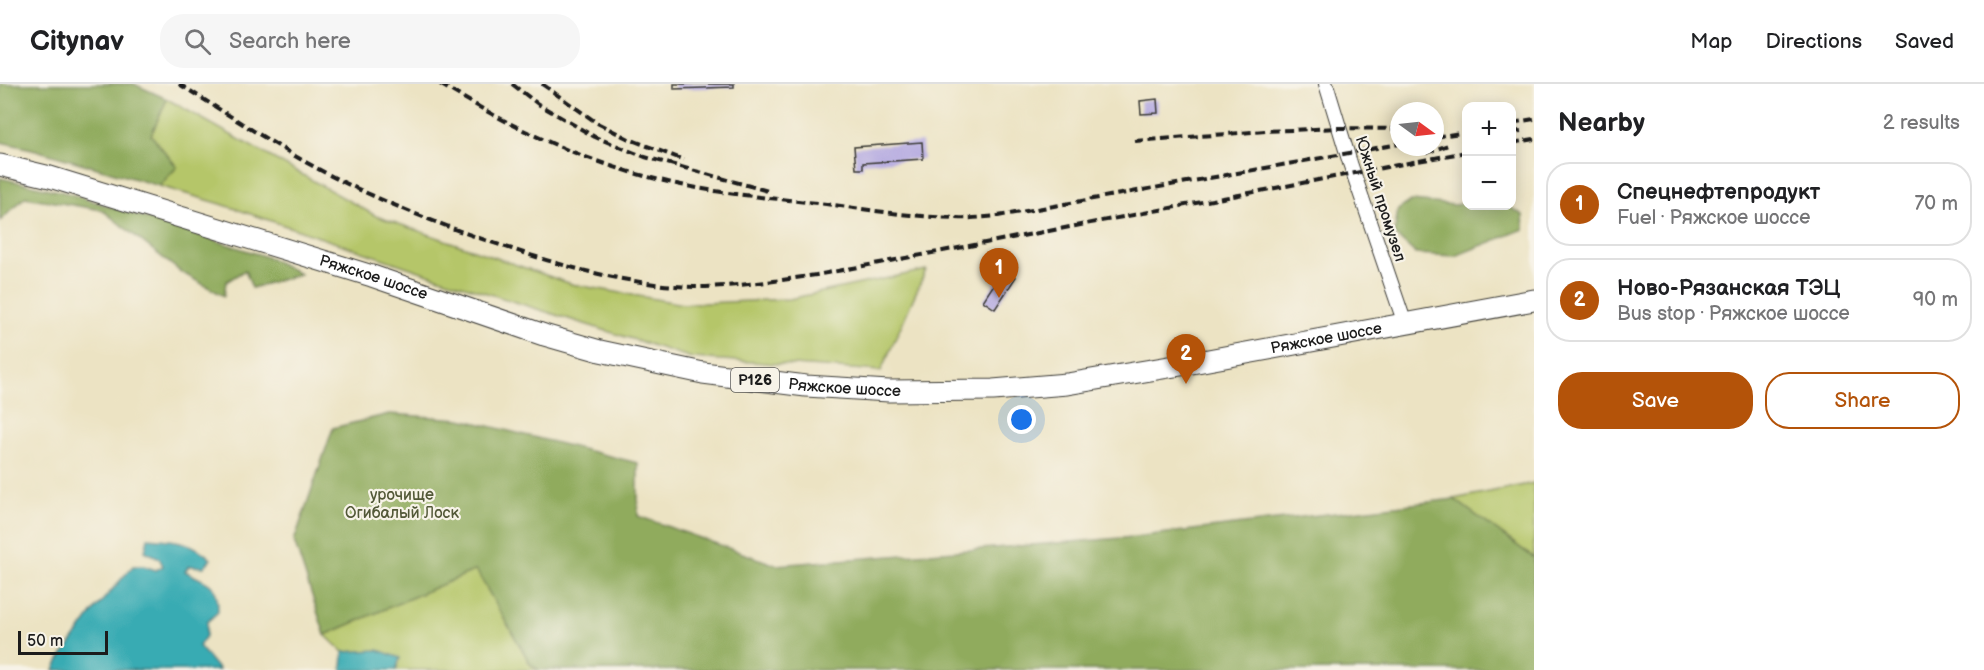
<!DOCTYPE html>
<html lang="en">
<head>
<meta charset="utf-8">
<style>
  :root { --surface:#fff; --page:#f6f6f6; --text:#202124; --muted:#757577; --line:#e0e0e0; --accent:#b45309 }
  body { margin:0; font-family:"Balsamiq Sans",sans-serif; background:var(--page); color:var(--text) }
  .controls { position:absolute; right:18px; top:18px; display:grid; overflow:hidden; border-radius:12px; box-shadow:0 3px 15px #0003 }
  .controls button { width:54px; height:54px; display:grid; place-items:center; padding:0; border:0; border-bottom:2px solid var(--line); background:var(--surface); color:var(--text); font:30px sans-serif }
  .compass { position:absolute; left:1390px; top:18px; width:54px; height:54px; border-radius:50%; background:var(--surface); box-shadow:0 3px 15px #0003; rotate:105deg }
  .scale { position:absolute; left:18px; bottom:15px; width:90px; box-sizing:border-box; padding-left:6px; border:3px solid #1c1c1c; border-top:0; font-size:16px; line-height:21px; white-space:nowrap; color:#1c1c1c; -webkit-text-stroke:4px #f7f3e8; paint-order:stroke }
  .you { position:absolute; left:1022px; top:336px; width:21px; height:21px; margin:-15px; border:4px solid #fff; border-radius:50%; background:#1a73e8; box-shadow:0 0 0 9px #1a73e833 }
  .badge { display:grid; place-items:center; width:39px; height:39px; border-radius:50%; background:var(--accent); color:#fff; font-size:20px; font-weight:700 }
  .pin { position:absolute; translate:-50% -50px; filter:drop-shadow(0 2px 3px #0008) }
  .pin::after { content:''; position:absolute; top:32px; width:21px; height:18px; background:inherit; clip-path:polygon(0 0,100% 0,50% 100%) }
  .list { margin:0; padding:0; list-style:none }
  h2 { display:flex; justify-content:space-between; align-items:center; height:78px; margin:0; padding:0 24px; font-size:26px }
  h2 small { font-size:20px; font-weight:400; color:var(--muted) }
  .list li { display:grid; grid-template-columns:39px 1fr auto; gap:18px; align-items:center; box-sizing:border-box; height:84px; margin:0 12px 12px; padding:0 12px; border:2px solid var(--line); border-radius:24px }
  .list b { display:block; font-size:22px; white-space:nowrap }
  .list p { margin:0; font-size:20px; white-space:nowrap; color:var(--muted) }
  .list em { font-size:20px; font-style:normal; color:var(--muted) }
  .actions { display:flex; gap:12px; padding:18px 24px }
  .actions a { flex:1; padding:14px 0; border:2px solid var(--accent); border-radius:24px; text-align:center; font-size:21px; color:var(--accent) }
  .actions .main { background:var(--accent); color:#fff }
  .icon { flex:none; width:33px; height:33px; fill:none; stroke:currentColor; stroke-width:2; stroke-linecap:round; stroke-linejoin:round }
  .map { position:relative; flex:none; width:1534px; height:586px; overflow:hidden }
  header { display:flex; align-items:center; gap:36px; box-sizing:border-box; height:84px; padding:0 30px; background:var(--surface); border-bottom:2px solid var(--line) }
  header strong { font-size:28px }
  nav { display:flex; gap:33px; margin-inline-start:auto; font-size:21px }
  .search { width:420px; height:54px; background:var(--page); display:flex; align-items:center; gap:15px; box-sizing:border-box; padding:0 21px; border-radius:24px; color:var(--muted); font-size:22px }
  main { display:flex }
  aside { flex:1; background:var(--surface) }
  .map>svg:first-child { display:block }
  .green { fill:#b5c669; stroke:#687142; stroke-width:1.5 }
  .forest { fill:#90ab5d; stroke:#56643c; stroke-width:1.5 }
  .water { fill:#39abb3; stroke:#2a6468; stroke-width:1.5 }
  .building { fill:#b0a5e0 }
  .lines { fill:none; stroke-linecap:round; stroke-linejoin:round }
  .minor-casing { stroke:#3b3a35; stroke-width:16 }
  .primary-casing { stroke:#3b3a35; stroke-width:23 }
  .minor { stroke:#fff; stroke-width:14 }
  .primary { stroke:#fff; stroke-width:21 }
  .rail { stroke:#1c1c1c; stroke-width:4; stroke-dasharray:9 4.5; stroke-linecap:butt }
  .labels { text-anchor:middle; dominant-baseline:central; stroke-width:4.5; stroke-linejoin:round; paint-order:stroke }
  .shield { fill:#f7f3e8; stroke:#5e5c59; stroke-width:1.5 }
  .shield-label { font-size:15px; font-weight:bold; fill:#1c1c1c }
  .street-label { font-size:16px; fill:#1c1c1c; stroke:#f7f3e8 }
  .park-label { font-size:16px; fill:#525837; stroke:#f7f3e8 }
</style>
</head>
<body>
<header>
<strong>Citynav</strong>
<div class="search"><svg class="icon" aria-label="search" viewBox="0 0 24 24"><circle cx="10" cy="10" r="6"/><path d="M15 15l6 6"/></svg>Search here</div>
<nav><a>Map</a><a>Directions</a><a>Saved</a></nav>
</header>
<main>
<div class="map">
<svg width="1534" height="586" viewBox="0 0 1534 586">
  <rect width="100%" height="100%" fill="#f7f3e8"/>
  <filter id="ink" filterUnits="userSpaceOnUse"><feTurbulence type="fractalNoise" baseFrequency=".0167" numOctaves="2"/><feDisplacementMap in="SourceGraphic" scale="12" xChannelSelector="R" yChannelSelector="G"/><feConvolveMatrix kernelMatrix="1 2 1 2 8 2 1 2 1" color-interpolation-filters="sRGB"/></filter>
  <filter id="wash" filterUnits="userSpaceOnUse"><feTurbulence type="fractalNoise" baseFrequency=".008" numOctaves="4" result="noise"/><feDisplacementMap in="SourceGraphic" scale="24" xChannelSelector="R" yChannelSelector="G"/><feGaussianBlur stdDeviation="1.35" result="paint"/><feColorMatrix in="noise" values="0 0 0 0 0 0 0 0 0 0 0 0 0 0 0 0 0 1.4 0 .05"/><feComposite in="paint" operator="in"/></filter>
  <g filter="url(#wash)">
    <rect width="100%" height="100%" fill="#ece3c3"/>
    <path class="green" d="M167 15 376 132 571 200 683 220 789 215 926 186 881 287 692 274 452 198 221 120 159 102 177 83 151 51Z
      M1534 399V474L1454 415Z
      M477 485 531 581 539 586H396L400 575 378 566 343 568 325 551Z"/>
    <path class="forest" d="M0 0H134L167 15 151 51 177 83 159 102 32 65 0 58Z
      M0 94 67 109 270 174 300 190 252 204 245 186 226 198 224 212 181 188 102 126 25 113 0 137Z
      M1411 117 1455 121 1466 119V122H1508L1523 131 1524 145 1455 172 1416 170 1394 150 1398 126Z
      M389 330 461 335 638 379V432L776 481 1134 453 1454 415 1534 474V586H539L531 581 476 486 325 551 294 457 333 344Z"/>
    <path class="water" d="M148 454C174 456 191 456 211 475L204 483 189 482 185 487C209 501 218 496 218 528L207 538 206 552 199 562 219 586H54L59 576 96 524 133 482H144L156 486 163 482 159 474 145 467Z
      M378 566 400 574 396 586H342L343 568Z"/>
    <g id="blocks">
      <path class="building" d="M674 0H734V3L674 5Z
        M1157 15 1158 29 1141 30 1140 17Z
        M922 58 923 75 863 79V85H856L854 63Z
        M1004 185 1016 193 995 225 983 217Z"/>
    </g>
  </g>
  <g filter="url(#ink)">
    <use href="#blocks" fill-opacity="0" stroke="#3b3a35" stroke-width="1.5"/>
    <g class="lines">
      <defs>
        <path id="minor" d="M1326 0 1350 79 1405 240"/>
        <g id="primary">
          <path id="s1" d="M0 81 50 93 372 192 544 251 600 267 703 289 806 302 889 307 993 306 1067 300 1181 281 1534 216"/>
        </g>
      </defs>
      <use href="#minor" class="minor-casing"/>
      <use href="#primary" class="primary-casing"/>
      <use href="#minor" class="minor"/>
      <use href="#primary" class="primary"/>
      <path class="rail" d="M179 0C231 32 284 68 339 96 395 123 453 146 512 165 571 185 632 201 694 203 736 203 776 197 816 191L1466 68
        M440 0C512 44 581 77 664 97 717 110 772 114 826 120 869 126 913 133 957 134 970 135 984 133 998 132L1399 60
        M512 0 538 20 595 53 645 73 768 107
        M542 0 597 39 629 55 684 76
        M1512 39 1534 35
        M1512 48 1521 47
        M1435 53 1466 48
        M1135 57 1266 47 1339 44 1399 45
        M1512 59 1534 55
        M1426 69 1448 61"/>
    </g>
  </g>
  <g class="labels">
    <rect class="shield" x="731" y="284" width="48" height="24" rx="4.5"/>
    <g class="shield-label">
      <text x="755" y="296">Р126</text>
    </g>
    <g class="street-label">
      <text transform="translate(1380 115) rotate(72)">Южный промузел</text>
      <text stroke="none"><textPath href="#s1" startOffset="390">Ряжское шоссе</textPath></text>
      <text stroke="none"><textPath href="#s1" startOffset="1362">Ряжское шоссе</textPath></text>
      <text stroke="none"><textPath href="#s1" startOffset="876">Ряжское шоссе</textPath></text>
    </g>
    <g class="park-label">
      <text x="402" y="411">урочище<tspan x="402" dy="18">Огибалый Лоск</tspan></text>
    </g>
  </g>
</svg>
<div class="controls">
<button>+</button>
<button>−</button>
</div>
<svg class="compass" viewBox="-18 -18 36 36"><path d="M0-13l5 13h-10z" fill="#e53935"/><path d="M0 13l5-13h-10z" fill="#757577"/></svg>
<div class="scale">50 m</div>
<div class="you"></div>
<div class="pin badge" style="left:999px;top:214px">1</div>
<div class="pin badge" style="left:1186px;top:300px">2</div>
</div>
<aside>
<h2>Nearby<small>2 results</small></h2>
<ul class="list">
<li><span class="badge">1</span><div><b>Спецнефтепродукт</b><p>Fuel · Ряжское шоссе</p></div><em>70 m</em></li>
<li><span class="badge">2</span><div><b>Ново-Рязанская ТЭЦ</b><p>Bus stop · Ряжское шоссе</p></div><em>90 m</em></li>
</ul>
<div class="actions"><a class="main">Save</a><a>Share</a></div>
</aside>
</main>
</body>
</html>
